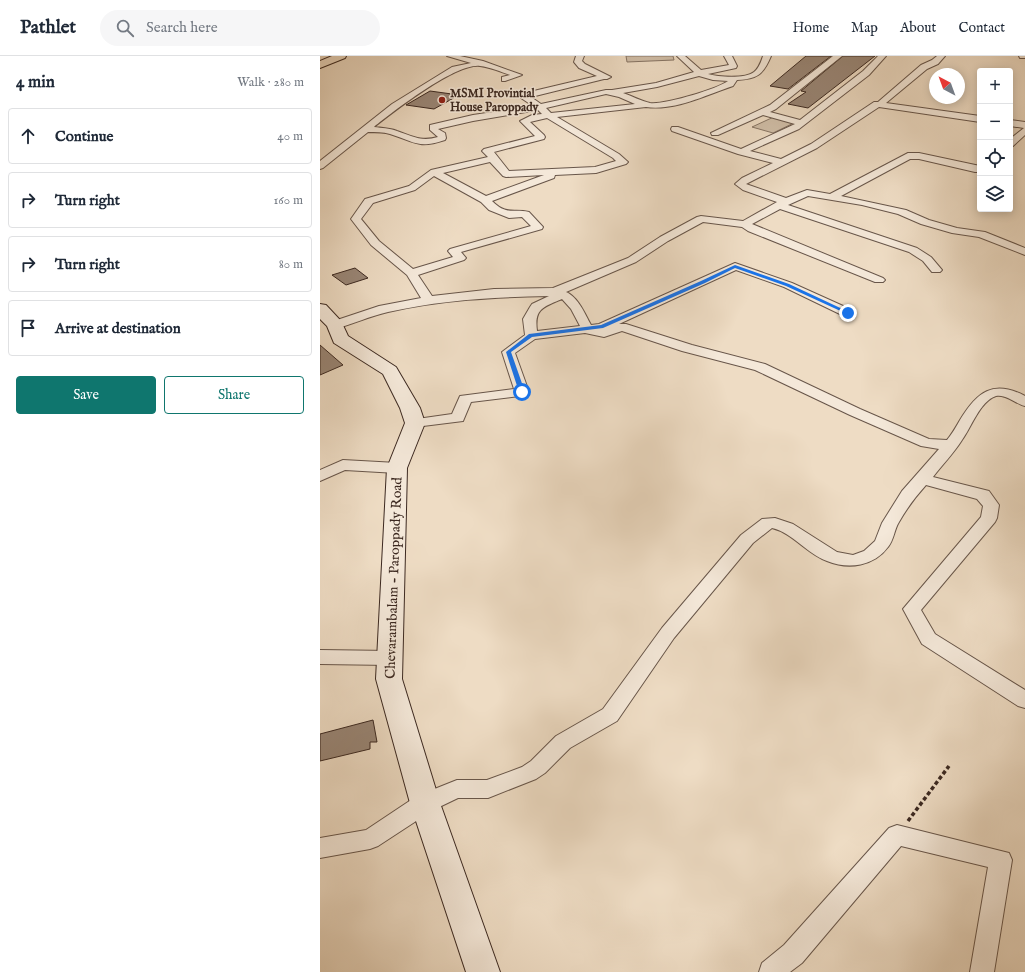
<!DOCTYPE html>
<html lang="en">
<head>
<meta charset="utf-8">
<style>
  :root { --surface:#fff; --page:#f6f6f7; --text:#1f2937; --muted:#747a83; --line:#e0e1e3; --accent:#0f766e }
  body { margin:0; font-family:"IM FELL English",serif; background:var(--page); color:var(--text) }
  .controls { position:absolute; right:12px; top:12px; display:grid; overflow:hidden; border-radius:4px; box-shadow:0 2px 10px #0003 }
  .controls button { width:36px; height:36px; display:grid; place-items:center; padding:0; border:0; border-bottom:1px solid var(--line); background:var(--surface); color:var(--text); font:20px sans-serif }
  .compass { position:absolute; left:609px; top:12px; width:36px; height:36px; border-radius:50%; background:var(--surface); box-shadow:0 2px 10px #0003; rotate:319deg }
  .stop { position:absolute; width:12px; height:12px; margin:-9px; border:3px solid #1a73e8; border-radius:50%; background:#fff }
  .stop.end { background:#1a73e8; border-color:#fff; box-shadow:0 1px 4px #0008 }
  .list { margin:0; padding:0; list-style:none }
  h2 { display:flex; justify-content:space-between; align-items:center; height:52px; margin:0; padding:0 16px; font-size:17px }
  h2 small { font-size:13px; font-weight:400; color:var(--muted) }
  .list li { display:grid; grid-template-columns:26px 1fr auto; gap:12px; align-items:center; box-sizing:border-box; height:56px; margin:0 8px 8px; padding:0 8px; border:1px solid var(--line); border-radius:4px }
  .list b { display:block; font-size:15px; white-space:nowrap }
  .list em { font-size:13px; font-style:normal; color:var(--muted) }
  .actions { display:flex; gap:8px; padding:12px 16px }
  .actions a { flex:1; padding:9px 0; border:1px solid var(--accent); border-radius:4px; text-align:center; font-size:14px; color:var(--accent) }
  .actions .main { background:var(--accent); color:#fff }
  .icon { flex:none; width:22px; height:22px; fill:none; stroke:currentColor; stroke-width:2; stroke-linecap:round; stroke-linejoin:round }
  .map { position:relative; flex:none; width:705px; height:916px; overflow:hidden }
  header { display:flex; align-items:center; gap:24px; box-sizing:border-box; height:56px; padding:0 20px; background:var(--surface); border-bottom:1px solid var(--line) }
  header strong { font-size:19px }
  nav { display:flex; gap:22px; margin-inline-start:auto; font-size:14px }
  .search { width:280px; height:36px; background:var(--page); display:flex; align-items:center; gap:10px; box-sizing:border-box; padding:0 14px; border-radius:22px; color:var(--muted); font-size:15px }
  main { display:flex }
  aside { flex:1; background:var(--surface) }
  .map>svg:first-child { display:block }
  .green { fill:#d0bea8; stroke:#867464 }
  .building { fill:#998676; stroke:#3c2921 }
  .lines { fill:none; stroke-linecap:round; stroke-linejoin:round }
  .street-casing { stroke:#68564a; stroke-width:2 }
  .secondary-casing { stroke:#3c2921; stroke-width:2 }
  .highway-casing { stroke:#3c2921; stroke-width:2 }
  .path { stroke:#3c2921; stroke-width:3.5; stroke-dasharray:4 2.5; stroke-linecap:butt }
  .street { fill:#f4e8d9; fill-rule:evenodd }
  .secondary { fill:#f4e8d9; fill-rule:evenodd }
  .highway { fill:#eedcc4; fill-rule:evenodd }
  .route { fill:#1a73e8 }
  .poi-dot { fill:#8f2418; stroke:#f4e8d9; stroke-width:1.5 }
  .labels { text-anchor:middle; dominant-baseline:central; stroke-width:3; stroke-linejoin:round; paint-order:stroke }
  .far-poi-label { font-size:12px; font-weight:bold; fill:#3c2921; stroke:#f4e8d9; text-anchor:start }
  .street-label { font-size:14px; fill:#3c2921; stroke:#f4e8d9 }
</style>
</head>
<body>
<header>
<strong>Pathlet</strong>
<div class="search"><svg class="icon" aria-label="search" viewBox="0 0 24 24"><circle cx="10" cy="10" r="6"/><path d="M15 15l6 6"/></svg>Search here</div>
<nav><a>Home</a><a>Map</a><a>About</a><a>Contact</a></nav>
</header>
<main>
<aside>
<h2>4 min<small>Walk · 280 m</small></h2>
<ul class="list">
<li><svg class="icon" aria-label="ahead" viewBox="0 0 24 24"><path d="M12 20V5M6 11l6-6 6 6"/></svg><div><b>Continue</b></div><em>40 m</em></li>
<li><svg class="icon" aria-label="right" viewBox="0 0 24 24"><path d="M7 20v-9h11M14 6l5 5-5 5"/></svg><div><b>Turn right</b></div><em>160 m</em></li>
<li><svg class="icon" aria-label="right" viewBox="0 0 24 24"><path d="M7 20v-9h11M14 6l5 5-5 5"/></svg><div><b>Turn right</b></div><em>80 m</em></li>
<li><svg class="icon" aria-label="arrive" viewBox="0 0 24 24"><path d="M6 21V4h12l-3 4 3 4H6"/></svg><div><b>Arrive at destination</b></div></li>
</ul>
<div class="actions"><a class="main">Save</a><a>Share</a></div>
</aside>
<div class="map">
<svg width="705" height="916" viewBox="0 0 705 916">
  <rect width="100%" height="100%" fill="#eedcc4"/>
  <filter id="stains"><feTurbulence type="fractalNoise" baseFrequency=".005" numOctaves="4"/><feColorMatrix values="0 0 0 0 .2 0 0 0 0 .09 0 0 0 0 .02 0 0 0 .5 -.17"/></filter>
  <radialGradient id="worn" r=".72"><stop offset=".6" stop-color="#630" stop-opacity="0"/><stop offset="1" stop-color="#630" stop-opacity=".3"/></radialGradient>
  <path class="green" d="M306 0H353L354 4 307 6Z
    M458 59 478 65 453 77 432 71Z"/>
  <path class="building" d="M486 0H511L468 33 450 30Z
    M523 0H555L488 52 468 48 486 36 481 35Z
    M110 35 139 39 114 53 86 49Z
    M35 212 48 222 26 229 12 219Z
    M0 289 23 309 0 319Z
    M53 664 57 686H50V693L0 705V678Z"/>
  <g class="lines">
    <defs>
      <path id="street" d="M127 0H140L163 5 202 19 185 25H182V21L190 19C181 16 170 11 160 10 136 7 74 55 54 71 62 72 69 72 77 75 92 80 101 86 118 81L110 74V69L153 59 213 50 201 42V38L277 20 259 12 254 6 256 0H264L262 5 265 8 291 21 287 23H284L211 41 221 48 286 34H292L336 27 374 16 357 0H365L381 14 409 9 404 0H412L417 10 416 12 388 18C398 21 425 23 434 16 439 12 441 6 443 0H451C443 19 437 23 417 24L413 30C386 39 355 55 326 51L237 61 299 98 308 106 306 108 276 117 235 119 234 122 172 145C187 160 193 152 209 156L223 171 222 173 141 196 146 202 144 204 98 219 112 240 174 233 233 232 308 202 340 181 377 161 381 160 423 165 457 146 423 134 415 128 422 122 453 107 418 98 352 75 351 73 352 71H358L421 93 475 68 443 59 398 79H392L391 77 450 49 513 0H522L456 53 450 56 480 64 543 15 558 0H566L549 19 479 73 430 95 461 103 491 88 554 46H558L601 9 612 4 617 0H625L618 8 607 13 566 47 660 60V66L559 51 497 92 426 128 466 142 487 134 510 138 588 97H599L660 110V116H655L599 103H590L521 140 586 154 609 164 637 172 665 176 705 192V199L659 181 632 177 601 168 578 158 542 149 488 140 468 149 597 192 611 201 622 214 620 216H612L603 205 589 196 460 153 432 168 563 222 565 224 563 226H555L428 175 422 171 383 166 348 185 316 206 246 236C258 241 265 258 271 269L279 268 415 207 472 227 532 254 534 257 532 260H524L464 231 416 214 299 268H306L372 289 445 308 540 353 609 383 627 384C632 378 636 371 640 364 657 336 673 323 705 340V350C696 348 686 338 676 340 660 345 651 372 642 384 634 397 622 409 613 421L669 435 679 449 677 462 675 466 601 554 615 578 705 634V652L698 650 602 588 583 553 661 461 663 450 657 443 606 429C596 440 587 452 579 466 574 474 574 484 568 491 554 510 529 514 507 505 487 498 473 477 452 472L433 487 354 582 297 665 250 692 225 717 216 723 168 742H138L113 754 58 790 50 793 0 802V782L46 774 97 740 137 724H167L202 711 211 705 236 680 283 653 342 572 421 479 442 463 455 462 473 468 517 496 533 499 544 495 555 485 562 467 582 435 619 393 601 390 530 359 435 314 362 295 302 275 284 281 265 277 215 283 195 297 209 336 207 339 151 346 143 365 95 371 90 370 88 367 90 364 132 358 140 340 194 333 182 296 205 279 203 263 210 251 212 248 229 240C174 241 121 244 68 256 50 260 33 268 15 273L11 272 9 269 11 266 59 250 101 242 87 219 51 189 31 163 45 143 89 130 111 114 168 101 162 95 164 93 215 80 200 65 212 59 222 58 218 54 153 65 118 73 125 77 126 82 125 84C98 93 95 86 70 78 63 76 55 76 48 76L3 112 0 113V105L72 48 132 11 151 7ZM379 20 393 24 408 25C397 33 344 49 330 47 321 45 312 40 303 37L337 31ZM286 38 299 41 315 48 231 57 226 52ZM227 62 293 102 296 105 275 111 189 115 174 96 224 83 225 81 224 79 210 66ZM170 106 183 120 186 121 224 119 166 140 123 117ZM114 120 161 146 169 154 189 162 202 161 211 170 130 193 128 195 133 201 93 213 59 185 41 163 53 147 95 134ZM242 243 251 253 260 270 217 275C214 253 223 251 242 243Z
        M699 0H705V2H700Z
        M690 64 705 66V79L693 90 690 91V83L704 72 690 70Z
        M23 404 77 407 82 409 85 412 82 415 77 417 25 414 0 425V414Z
        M0 594 70 595 77 597 79 602 77 607 70 609 0 608Z
        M577 769 689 797 692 804 674 916H650L668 811 581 790 482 907 470 916H439L442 907 464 889 569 772Z"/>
      <path id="secondary" d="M0 248 6 249 21 265 28 280 76 311 100 352 105 367 87 412 82 623 120 747 180 916H146L90 747 56 623 67 412 85 367 80 352 63 318 14 287 7 270 0 263Z"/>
      <path id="highway" d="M12 0H26L25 2 0 12V5Z"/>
    </defs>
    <use href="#street" class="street-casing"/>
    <use href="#secondary" class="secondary-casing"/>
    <use href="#highway" class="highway-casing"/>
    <path class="path" d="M588 765 629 710"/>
    <use href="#street" class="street"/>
    <use href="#secondary" class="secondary"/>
    <use href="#highway" class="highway"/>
  </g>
  <path class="route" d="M415 209 469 228 531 257 527 258 466 230 415 212 385 227 283 272 212 281 191 296 205 336 202 337 199 336 186 296 209 278 281 269 381 225Z"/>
  <circle class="poi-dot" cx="122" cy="44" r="4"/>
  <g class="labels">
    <g class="far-poi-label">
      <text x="130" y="37">MSMI Provintial<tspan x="130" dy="14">House Paroppady</tspan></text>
    </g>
    <g class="street-label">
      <text transform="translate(74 522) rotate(-88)">Chevarambalam - Paroppady Road</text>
    </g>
  </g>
  <rect width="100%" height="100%" filter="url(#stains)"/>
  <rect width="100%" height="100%" fill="url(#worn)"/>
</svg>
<div class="controls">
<button>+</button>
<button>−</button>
<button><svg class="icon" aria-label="locate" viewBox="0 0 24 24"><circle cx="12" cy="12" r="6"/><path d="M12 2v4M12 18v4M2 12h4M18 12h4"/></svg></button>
<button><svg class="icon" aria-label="layers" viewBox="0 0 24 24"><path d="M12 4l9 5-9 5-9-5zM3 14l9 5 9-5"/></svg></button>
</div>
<svg class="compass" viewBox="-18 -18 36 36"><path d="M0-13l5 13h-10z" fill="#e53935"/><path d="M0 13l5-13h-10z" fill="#747a83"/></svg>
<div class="stop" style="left:202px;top:336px"></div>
<div class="stop end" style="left:528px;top:257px"></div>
</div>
</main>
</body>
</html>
